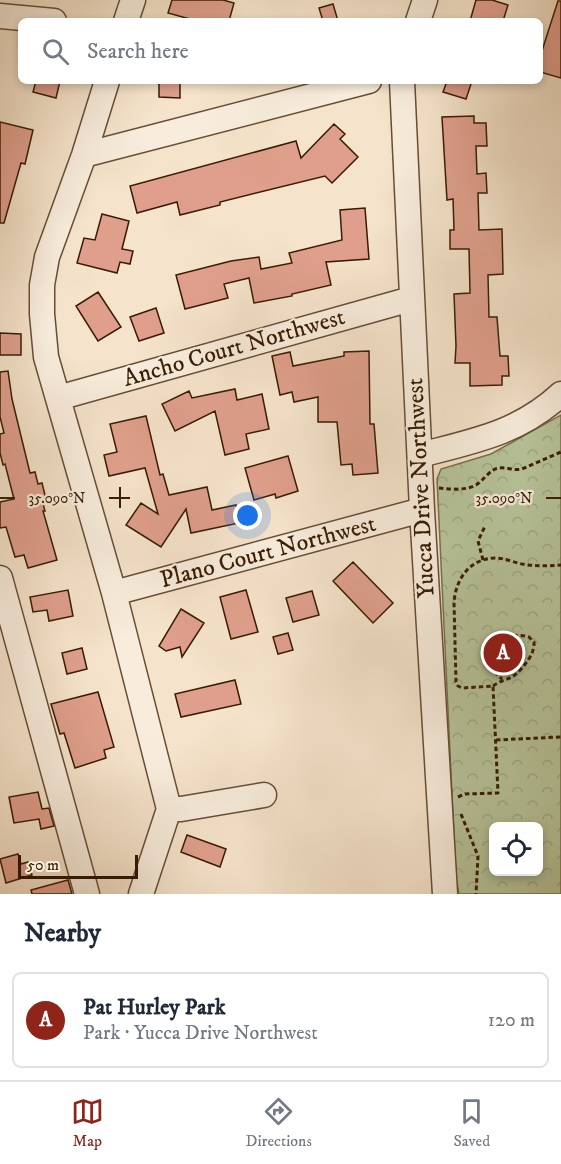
<!DOCTYPE html>
<html lang="en">
<head>
<meta charset="utf-8">
<style>
  :root { --surface:#fff; --page:#f2f2f3; --text:#1f2937; --muted:#747a83; --line:#e0e1e3; --accent:#8f2418 }
  body { margin:0; font-family:"IM FELL DW Pica",serif; background:var(--page); color:var(--text) }
  .controls { position:absolute; right:18px; bottom:18px; display:grid; overflow:hidden; border-radius:9px; box-shadow:0 3px 9px #0003 }
  .controls button { width:54px; height:54px; display:grid; place-items:center; padding:0; border:0; border-bottom:2px solid var(--line); background:var(--surface); color:var(--text); font:30px sans-serif }
  .scale { position:absolute; left:18px; bottom:15px; width:120px; box-sizing:border-box; padding-left:6px; border:3px solid #381c02; border-top:0; font-size:16px; line-height:21px; white-space:nowrap; color:#381c02; -webkit-text-stroke:4px #f8eddd; paint-order:stroke }
  .you { position:absolute; left:248px; top:516px; width:21px; height:21px; margin:-15px; border:4px solid #fff; border-radius:50%; background:#1a73e8; box-shadow:0 0 0 9px #1a73e833 }
  .badge { display:grid; place-items:center; width:39px; height:39px; border-radius:50%; background:var(--accent); color:#fff; font-size:20px; font-weight:700 }
  .pin { position:absolute; translate:-50% -50%; border:3px solid #fff; box-shadow:0 2px 6px #0006 }
  .list { margin:0; padding:0; list-style:none }
  h2 { display:flex; justify-content:space-between; align-items:center; height:78px; margin:0; padding:0 24px; font-size:26px }
  h2 small { font-size:20px; font-weight:400; color:var(--muted) }
  .list li { display:grid; grid-template-columns:39px 1fr auto; gap:18px; align-items:center; box-sizing:border-box; height:96px; margin:0 12px 12px; padding:0 12px; border:2px solid var(--line); border-radius:9px }
  .list b { display:block; font-size:22px; white-space:nowrap }
  .list p { margin:0; font-size:20px; white-space:nowrap; color:var(--muted) }
  .list em { font-size:20px; font-style:normal; color:var(--muted) }
  .icon { flex:none; width:33px; height:33px; fill:none; stroke:currentColor; stroke-width:2; stroke-linecap:round; stroke-linejoin:round }
  .map { position:relative; flex:none; width:561px; height:894px; overflow:hidden }
  .search { position:absolute; background:var(--surface); box-shadow:0 3px 9px #0003; left:18px; right:18px; top:18px; height:66px; display:flex; align-items:center; gap:15px; box-sizing:border-box; padding:0 21px; border-radius:9px; color:var(--muted); font-size:22px }
  .sheet { height:186px; background:var(--surface) }
  nav { display:flex; justify-content:space-around; align-items:center; box-sizing:border-box; height:84px; border-top:2px solid var(--line); background:var(--surface); font-size:16px; color:var(--muted) }
  nav a { display:grid; justify-items:center; gap:3px }
  nav .on { color:var(--accent) }
  .map>svg:first-child { display:block }
  .park { fill:url(#park-crowns); stroke:#78704e; stroke-width:1.5; fill-rule:evenodd }
  .building { fill:#df9f8c; stroke:#381c02; stroke-width:1.5 }
  .lines { fill:none; stroke-linecap:round; stroke-linejoin:round }
  .minor-casing { stroke:#674e34; stroke-width:27 }
  .path { stroke:#381c02; stroke-width:3; stroke-dasharray:4.5 3; stroke-linecap:butt }
  .minor { stroke:#f8eddd; stroke-width:24 }
  .ticks { fill:none; stroke:#381c02; stroke-width:2 }
  .labels { text-anchor:middle; dominant-baseline:central; stroke-width:4.5; stroke-linejoin:round; paint-order:stroke }
  .street-label { font-size:24px; fill:#381c02; stroke:#f8eddd }
  .ticks-label { font-size:15px; text-anchor:middle; fill:#381c02; stroke:#f8eddd; stroke-width:4.5; stroke-linejoin:round; paint-order:stroke }
</style>
</head>
<body>
<div class="map">
<svg width="561" height="894" viewBox="0 0 561 894">
  <defs>
    <pattern id="park-crowns" width="20" height="18" patternUnits="userSpaceOnUse" patternTransform="scale(1.5)"><rect width="20" height="18" fill="#b7c49b"/><path d="M2 6a3 3 0 1 1 6 0M12 15a3 3 0 1 1 6 0" fill="none" stroke="#9ea884"/></pattern>
  </defs>
  <rect width="100%" height="100%" fill="#f5e3cb"/>
  <filter id="stains"><feTurbulence type="fractalNoise" baseFrequency=".00333" numOctaves="4"/><feColorMatrix values="0 0 0 0 .2 0 0 0 0 .09 0 0 0 0 .02 0 0 0 .5 -.17"/></filter>
  <radialGradient id="worn" r=".72"><stop offset=".6" stop-color="#630" stop-opacity="0"/><stop offset="1" stop-color="#630" stop-opacity=".3"/></radialGradient>
  <path class="park" d="M561 415V894H459L456 878 437 479 441 469 491 454ZM494 826H538V872H494Z"/>
  <path class="building" d="M172 0H223L234 3 229 21H197L168 13Z
    M476 0H492L508 5 503 21H470Z
    M558 1H561V78L540 72V50L542 51 547 35Z
    M333 4 338 21H323L319 8Z
    M36 81H60L56 98 33 92Z
    M159 81H180V98L159 97Z
    M447 81H472L466 99 443 92Z
    M474 116V123H486L487 146H476L477 174 486 173 487 193H478L479 230 502 229 503 274 488 275 489 317H497L500 356H508L509 376H502V385L470 386V363H455L456 346 454 294 470 293 469 249H450V230H454L453 199 447 200 442 117Z
    M0 122 33 130 25 164 21 163 4 223H0Z
    M334 124 345 134 340 139 358 157 332 183 325 176 220 202V205L180 215 177 202 137 213 130 186 296 141 301 158Z
    M365 208 369 259 326 262 331 285 292 294V296L254 303 249 278 224 284 228 298 185 309 176 275 231 261 259 257 261 269 292 263 289 253 342 240 340 210Z
    M102 214 129 221 122 249 133 251 130 264 120 262 117 273 77 263 84 238 95 240Z
    M98 292 121 327 98 341 76 306Z
    M156 308 164 333 139 341 130 317Z
    M0 333 21 334V355H0Z
    M369 351 370 424H374L378 473 353 475 352 464 341 465 337 422H318V397L294 402 292 392 280 395 272 356 290 352 293 366 344 356V352Z
    M8 371 12 399 30 473 35 472 38 484 42 483 46 499 42 500 45 511H43L57 560 28 568 24 555 15 557 6 527 0 528V502L14 499 5 464 3 465 0 453V434L4 433 0 417V372Z
    M235 389 237 400 262 394 269 429 246 434 249 449 225 455 215 411 175 431 162 404 189 391 192 398Z
    M146 416 160 475 163 474 169 495 207 487 212 510 236 505 239 523 191 533 186 509 161 547 126 525 141 503 158 514 145 468 109 476 104 455 117 452 110 424Z
    M288 456 298 491 276 498 275 494 254 500 245 468Z
    M353 562 393 603 373 623 333 581Z
    M68 590 73 616 49 621 47 610 33 612 30 597Z
    M246 590 258 632 231 639 220 597Z
    M312 591 319 615 293 622 286 598Z
    M181 609 204 623 182 657 180 647 166 651 159 646Z
    M288 633 293 650 278 654 273 637Z
    M82 648 87 669 67 674 62 653Z
    M235 680 241 704 181 717 175 694Z
    M98 692 114 747 104 750 106 758 75 768 64 733 60 734 51 704Z
    M38 792 42 809 49 808 54 826 41 829 39 819 14 823 9 797Z
    M187 835 226 849 220 867 181 852Z
    M18 854 21 864 28 862 32 875 6 883 0 859Z
    M68 880 72 894H32L31 890Z"/>
  <g class="lines">
    <defs>
      <path id="minor" d="M0 16 54 21
        M126 21 133 0
        M418 21 425 0
        M107 81 84 155 47 257 42 285V314L46 357 114 593 169 809 141 894
        M402 81 422 510 445 894
        M84 155 369 81
        M58 398 411 299
        M420 455C474 441 519 433 561 394
        M0 578 87 894
        M114 593 422 510
        M169 809H181L264 795"/>
    </defs>
    <use href="#minor" class="minor-casing"/>
    <path class="path" d="M439 488C451 489 465 491 476 485 484 480 490 469 499 468 507 467 514 471 522 469L561 452
      M483 560 478 541 485 526
      M493 686C501 680 508 680 515 675 524 667 535 654 534 642L529 637C497 628 478 659 502 679
      M496 740 561 737
      M458 797 465 794 498 793 493 686 462 688 458 686 456 682 454 602C456 579 469 559 495 558 506 558 517 564 528 565 539 566 550 566 561 565
      M461 814 478 856 476 894"/>
    <use href="#minor" class="minor"/>
  </g>
  <path class="ticks" d="M120 487V508M0 498H15M109 498H130M546 498H561"/>
  <g class="labels">
    <g class="street-label">
      <text transform="translate(234 348) rotate(-16)">Ancho Court Northwest</text>
      <text transform="translate(421 488) rotate(-93)">Yucca Drive Northwest</text>
      <text transform="translate(268 552) rotate(-15)">Plano Court Northwest</text>
    </g>
  </g>
  <g class="ticks-label">
    <text x="57" y="503">35.090°N</text>
    <text x="504" y="503">35.090°N</text>
  </g>
  <rect width="100%" height="100%" filter="url(#stains)"/>
  <rect width="100%" height="100%" fill="url(#worn)"/>
</svg>
<div class="controls">
<button><svg class="icon" aria-label="locate" viewBox="0 0 24 24"><circle cx="12" cy="12" r="6"/><path d="M12 2v4M12 18v4M2 12h4M18 12h4"/></svg></button>
</div>
<div class="scale">50 m</div>
<div class="you"></div>
<div class="pin badge" style="left:503px;top:653px">A</div>
<div class="search"><svg class="icon" aria-label="search" viewBox="0 0 24 24"><circle cx="10" cy="10" r="6"/><path d="M15 15l6 6"/></svg>Search here</div>
</div>
<section class="sheet">
<h2>Nearby<small></small></h2>
<ul class="list">
<li><span class="badge">A</span><div><b>Pat Hurley Park</b><p>Park · Yucca Drive Northwest</p></div><em>120 m</em></li>
</ul>
</section>
<nav>
<a class="on"><svg class="icon" aria-label="map" viewBox="0 0 24 24"><path d="M3 6l6-2 6 2 6-2v14l-6 2-6-2-6 2zM9 4v14M15 6v14"/></svg>Map</a>
<a><svg class="icon" aria-label="directions" viewBox="0 0 24 24"><path d="M12 3l9 9-9 9-9-9zM9 14v-3h6M13 9l2 2-2 2"/></svg>Directions</a>
<a><svg class="icon" aria-label="saved" viewBox="0 0 24 24"><path d="M7 4h10v16l-5-4-5 4z"/></svg>Saved</a>
</nav>
</body>
</html>
